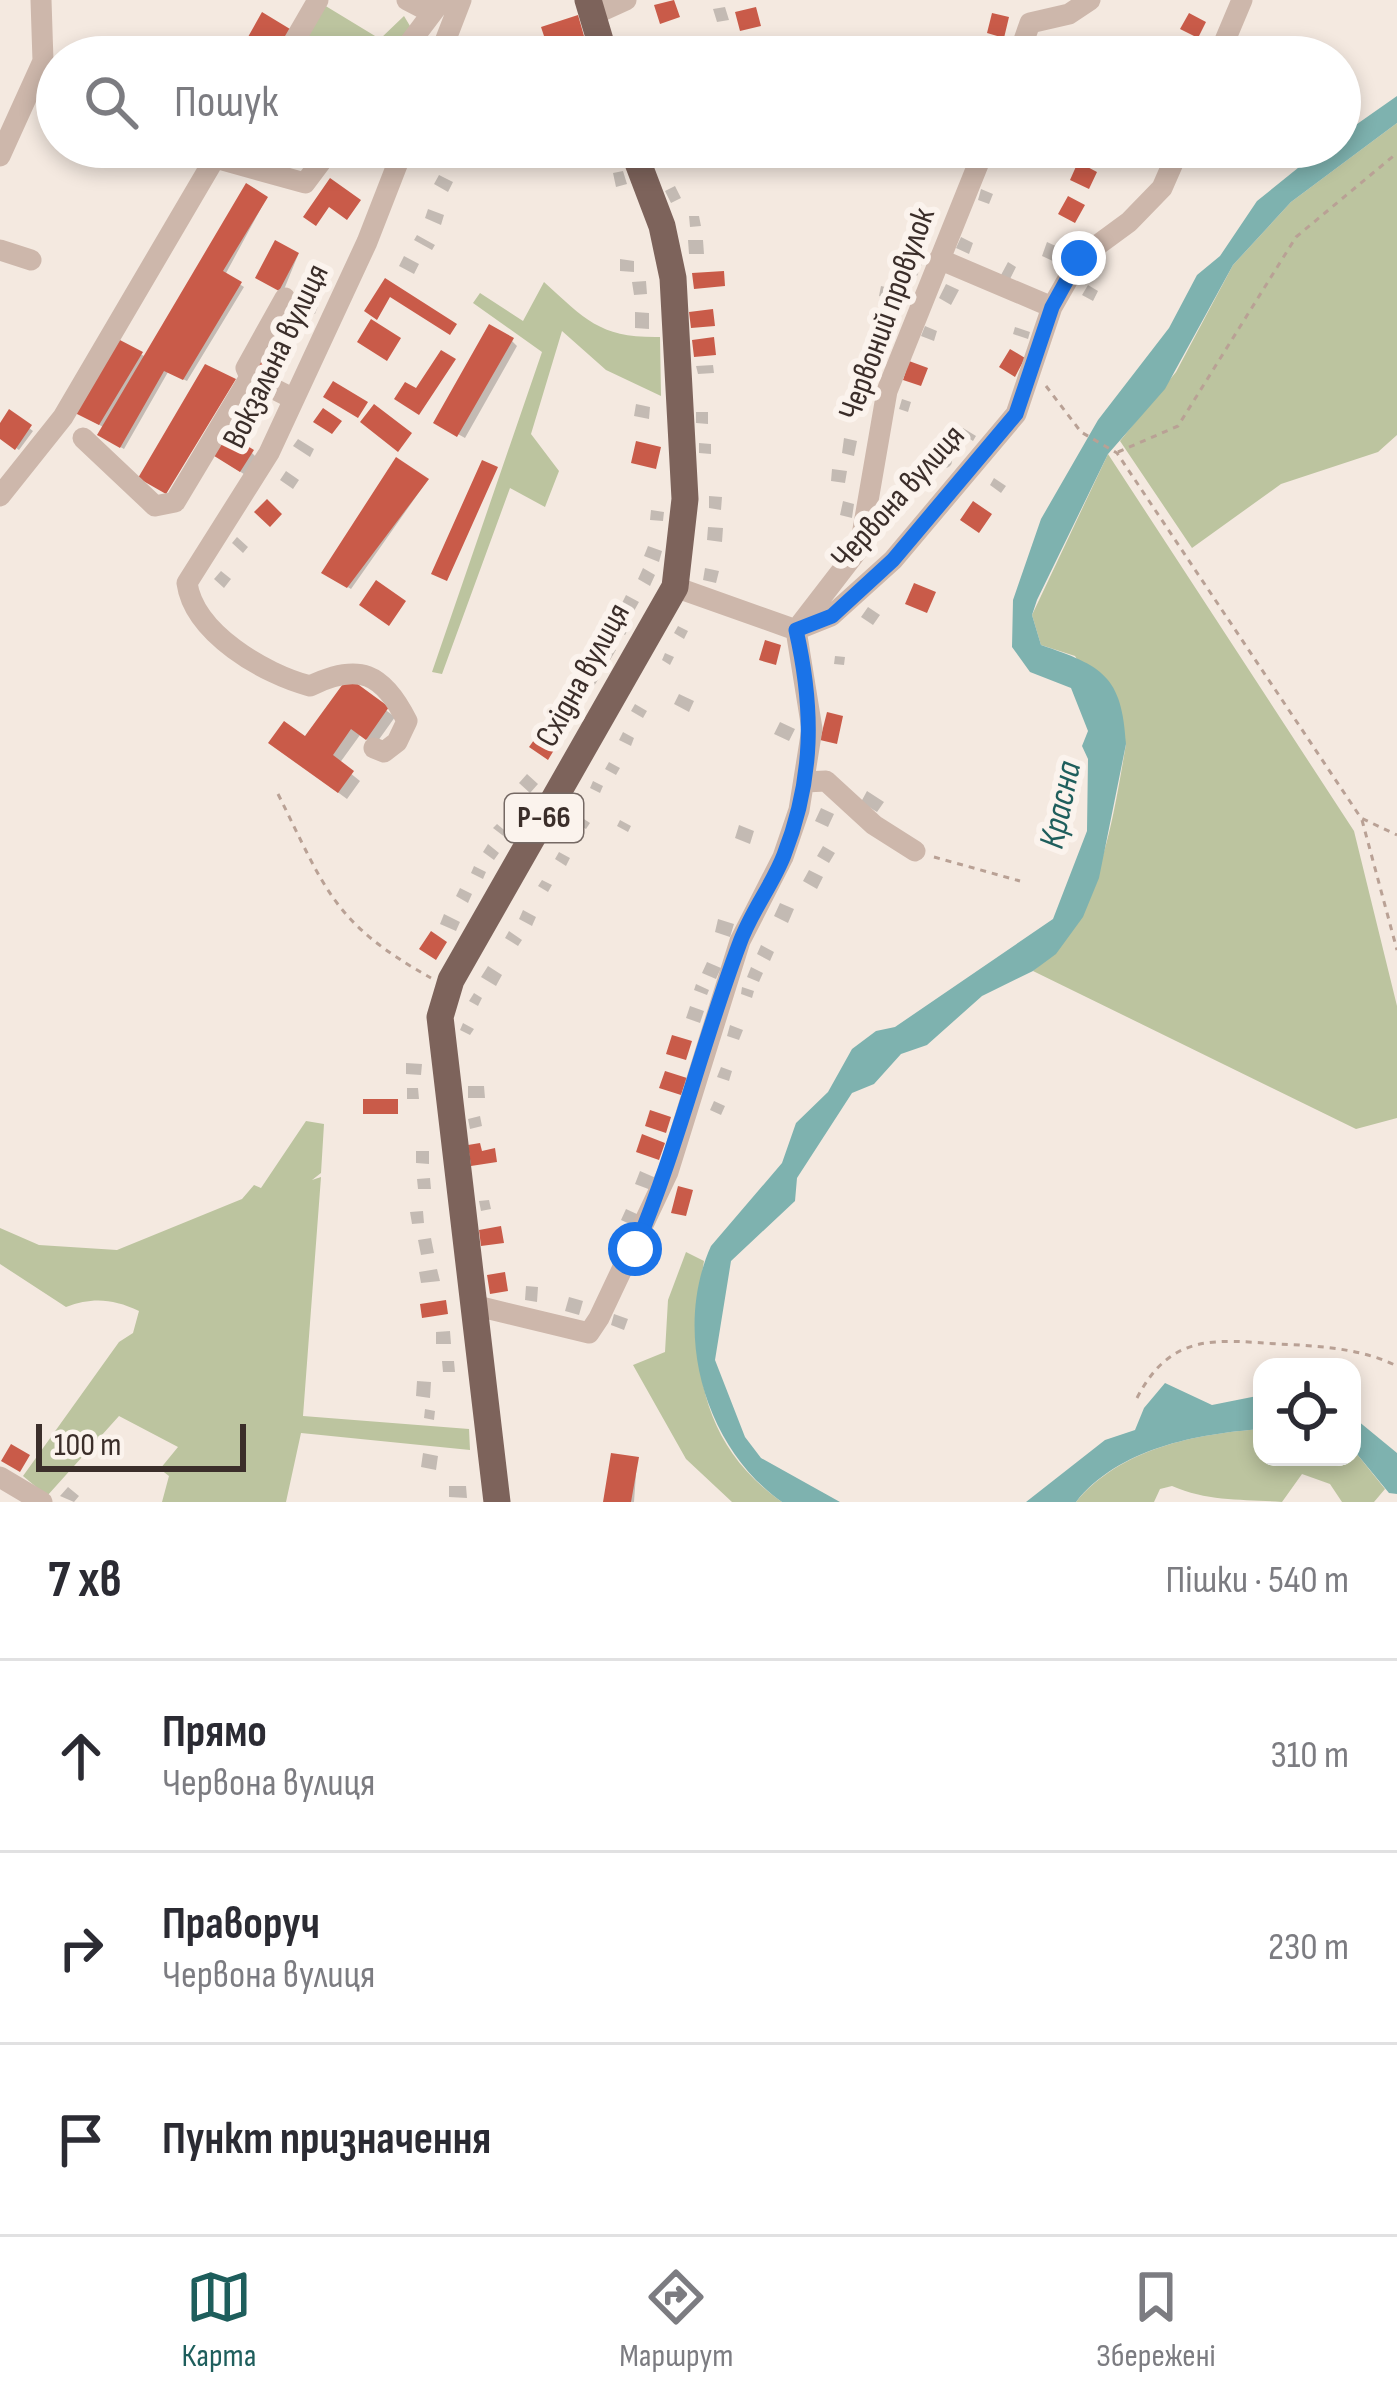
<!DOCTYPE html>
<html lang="uk">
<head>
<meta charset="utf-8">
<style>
  :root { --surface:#fff; --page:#f7f7f7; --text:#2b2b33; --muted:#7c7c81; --line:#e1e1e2; --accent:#1e5e5c }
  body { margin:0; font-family:"Sofia Sans Condensed",sans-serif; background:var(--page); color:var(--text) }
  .controls { position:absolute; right:36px; bottom:36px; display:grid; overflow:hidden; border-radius:24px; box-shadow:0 6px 18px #0003 }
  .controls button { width:108px; height:108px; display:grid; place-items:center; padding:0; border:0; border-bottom:3px solid var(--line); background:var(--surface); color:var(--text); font:60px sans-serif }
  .scale { position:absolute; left:36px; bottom:30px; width:210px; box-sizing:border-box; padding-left:12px; border:6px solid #3b2e2a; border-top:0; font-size:33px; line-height:42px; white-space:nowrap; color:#3b2e2a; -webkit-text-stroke:9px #fbf3ed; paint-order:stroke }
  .stop { position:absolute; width:36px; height:36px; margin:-27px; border:9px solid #1a73e8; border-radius:50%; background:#fff }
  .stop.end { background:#1a73e8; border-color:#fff; box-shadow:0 3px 12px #0008 }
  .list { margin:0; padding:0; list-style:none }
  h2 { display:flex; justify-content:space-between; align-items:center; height:156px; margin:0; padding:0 48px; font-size:51px }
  h2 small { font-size:39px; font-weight:400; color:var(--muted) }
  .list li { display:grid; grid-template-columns:78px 1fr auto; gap:36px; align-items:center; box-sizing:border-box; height:192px; padding:0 48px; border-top:3px solid var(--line) }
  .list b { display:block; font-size:45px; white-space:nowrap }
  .list p { margin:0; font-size:39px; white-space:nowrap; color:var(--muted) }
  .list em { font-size:39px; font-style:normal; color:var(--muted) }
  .icon { flex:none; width:66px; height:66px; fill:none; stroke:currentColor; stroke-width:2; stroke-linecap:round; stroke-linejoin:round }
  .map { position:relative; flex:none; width:1397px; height:1502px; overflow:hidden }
  .search { position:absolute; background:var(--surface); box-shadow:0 6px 18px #0003; left:36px; right:36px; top:36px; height:132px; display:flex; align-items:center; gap:30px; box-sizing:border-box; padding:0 42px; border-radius:66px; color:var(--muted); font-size:45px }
  .sheet { height:732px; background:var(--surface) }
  nav { display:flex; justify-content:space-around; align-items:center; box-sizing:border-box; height:168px; border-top:3px solid var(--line); background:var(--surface); font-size:33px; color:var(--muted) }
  nav a { display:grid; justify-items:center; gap:6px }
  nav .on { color:var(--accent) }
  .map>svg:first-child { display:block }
  .green { fill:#bcc49f }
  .water { fill:#7eb2af }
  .shadow { fill:#0003 }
  .building { fill:#c95b49 }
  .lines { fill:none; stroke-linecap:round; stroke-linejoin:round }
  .path { stroke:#b9a195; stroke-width:3; stroke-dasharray:6 6; stroke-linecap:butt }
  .minor { stroke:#cdb7ab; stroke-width:21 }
  .major { stroke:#7d635b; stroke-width:27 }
  .route { stroke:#1a73e8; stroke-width:15 }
  .labels { text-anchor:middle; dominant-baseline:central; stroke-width:12; stroke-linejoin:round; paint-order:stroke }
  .shield { fill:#fbf3ed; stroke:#756964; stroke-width:3 }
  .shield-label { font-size:30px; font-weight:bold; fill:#3b2e2a }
  .street-label { font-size:33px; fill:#3b2e2a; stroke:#fbf3ed }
  .water-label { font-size:36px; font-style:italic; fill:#1e5e5c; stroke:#fbf3ed }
</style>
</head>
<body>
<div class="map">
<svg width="1397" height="1502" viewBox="0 0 1397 1502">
  <rect width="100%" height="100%" fill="#f4e9e0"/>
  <path class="green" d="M324 5 380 39 404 16 410 26 389 57H292Z
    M1397 123V435L1378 452 1281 484 1192 548 1120 441 1176 372 1233 265 1291 202Z
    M544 282C586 320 600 338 660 337L661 396 606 370 562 331 531 434 559 471 545 507 510 488 442 674 432 672 542 352 473 303 480 293 523 321Z
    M1108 454 1354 831 1397 1006V1118L1356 1129 1033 971C1099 919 1112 825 1126 744L1075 656 1041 645 1032 615Z
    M306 1121 324 1124 321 1173 312 1180 321 1177 303 1416 469 1429 470 1450 301 1433 286 1502H162L169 1476 160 1469 178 1447 119 1416 47 1496 23 1476 119 1342 133 1333 139 1311C113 1299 93 1297 66 1307L0 1264V1228L39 1245 117 1250 242 1199 254 1185 261 1188Z
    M686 1252 704 1261C689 1356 697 1442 782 1502H732L686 1459 633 1365 665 1352 668 1300Z
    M1262 1429V1457H1352V1448L1385 1489 1374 1502H1342L1330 1484 1302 1474 1282 1502C1244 1499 1209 1502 1172 1486L1160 1489 1154 1502H1076C1121 1448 1195 1434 1262 1429Z"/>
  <path class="water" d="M1397 96V123L1291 202 1233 265 1165 389 1108 454 1037 600 1032 615 1041 645C1103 666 1122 676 1126 744L1099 878 1083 917 1056 954 1033 971 982 996 927 1045 901 1054 874 1084 852 1093 797 1178 795 1201 731 1261 715 1360 745 1437 761 1458 840 1502H782C705 1448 672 1333 711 1246L782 1163 796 1123 828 1092 852 1049 876 1031 895 1027 1053 919 1087 831 1088 759 1082 746 1088 731 1071 688 1030 672 1012 647 1013 600 1041 519 1098 420 1169 328 1197 275 1220 256 1257 201 1324 147H1340V136Z
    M1165 1383 1212 1405 1262 1395V1429C1196 1434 1119 1448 1076 1502H1026L1105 1440 1135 1430 1144 1408Z
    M1352 1416 1397 1453V1494L1389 1493 1352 1448Z"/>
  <path class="shadow" d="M725 7 729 20 717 22 713 9Z
    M1037 41 1051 47 1046 57 1033 51Z
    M986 50 998 54V57H984Z
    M270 147H291L296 151 289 159Z
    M952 147H968V148L964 157Z
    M662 153 666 163 656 167 652 157Z
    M623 171 627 184 616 187 613 173Z
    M439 175 453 182 448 192 434 184Z
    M675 186 681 198 671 203 665 191Z
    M981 189 993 194 989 204 978 200Z
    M266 199 225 275 244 287 187 381 168 372 124 449 104 438 105 428 81 415 119 343 146 357Z
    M428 209 444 215 441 225 425 218Z
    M689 216H699L701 226 690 227Z
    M417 235 435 245 432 250 414 240Z
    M961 237 973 243 969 254 956 248Z
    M688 240H703L704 254H689Z
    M1047 242 1060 248 1055 262 1042 256Z
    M298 255 283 292 259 278Z
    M404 256 419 264 414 274 399 266Z
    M620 259 634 261V272L620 271Z
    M910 259 922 264 917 276 905 271Z
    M1008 262 1016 267 1010 279 1001 275Z
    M646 281 647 294 634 295 632 282Z
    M946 284 959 290 951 305 939 298Z
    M1088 285 1098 291 1093 301 1082 295Z
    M881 286 897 290 894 300 879 296Z
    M324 290 315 314 295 301Z
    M635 312 649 313V329L635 328Z
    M306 319 277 378 262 369Z
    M925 326 937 331 934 341 921 336Z
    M882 327 892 331 888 342 877 338Z
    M1015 327 1030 332 1028 339 1013 334Z
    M512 341 517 346 465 438 438 423Z
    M713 365 714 373 698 374 696 366Z
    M866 368 877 371 874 383 863 380Z
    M234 381 167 492 141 477Z
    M902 399 911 402 908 412 899 409Z
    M636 404 650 407 649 419 634 416Z
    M696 412H708V424L696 423Z
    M10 414 33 431 19 450 0 437Z
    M963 428 976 436 973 441 960 433Z
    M844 438 857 441 854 456 842 453Z
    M298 439 314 449 310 457 293 446Z
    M699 443 711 444V454L699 453Z
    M252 453 257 458 247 476 220 459Z
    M938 461a7 7 0 1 1 14 0a7 7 0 1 1-14 0Z
    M832 469 847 471 845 483 831 481Z
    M286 471 299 480 293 489 280 480Z
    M994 478 1006 486 1001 493 990 485Z
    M427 481 351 589 328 575Z
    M709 496 722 497 721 510 709 508Z
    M843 501 854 504 852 518 840 515Z
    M651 510 664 512 663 521 650 520Z
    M708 527 723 528 722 542 707 540Z
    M237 537 248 547 243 553 232 543Z
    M648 546 662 551 659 562 644 556Z
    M643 568 655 575 650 586 638 579Z
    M705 568 719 571 716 583 703 580Z
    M221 571 231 579 224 588 214 579Z
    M626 595 639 602 634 611 622 603Z
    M868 607 880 615 873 625 861 617Z
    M617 616 631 624 625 635 611 627Z
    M678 626 688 631 684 639 674 633Z
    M600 642 616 650 610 660 595 652Z
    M665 653 674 657 670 665 662 660Z
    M835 656 845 657 844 665 834 664Z
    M589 667 601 675 594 686 583 678Z
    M348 682 395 717 375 745 360 735 339 764 360 781 347 799 280 750 306 741Z
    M679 694 694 701 689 712 674 704Z
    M635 704 647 711 643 718 631 711Z
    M780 722 795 729 789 741 774 734Z
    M623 732 634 738 631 746 619 740Z
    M609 762 620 768 616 775 605 769Z
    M527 774 538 784 530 793 519 783Z
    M593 781 603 786 600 793 590 788Z
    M867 791 884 802 877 812 861 802Z
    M513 797 524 806 518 813 507 805Z
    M821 808 834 814 828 827 815 821Z
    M578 815 590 823 586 829 574 822Z
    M620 820 631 826 628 832 617 826Z
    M497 824 509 834 506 838 493 828Z
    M739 825 754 831 750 844 735 838Z
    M488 844 499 853 494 860 483 852Z
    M823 846 835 853 829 863 817 856Z
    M559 852 570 858 566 866 555 859Z
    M474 866 486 872 483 879 471 873Z
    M809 870 823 877 817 889 803 881Z
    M542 880 552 885 548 892 538 886Z
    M460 888 472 894 468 903 456 896Z
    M780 903 794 909 788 923 774 916Z
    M523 910 536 917 532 926 519 919Z
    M444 914 460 922 456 931 440 924Z
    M718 919 734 924 730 937 715 932Z
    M509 931 522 940 518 946 505 938Z
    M761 945 774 952 770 961 757 954Z
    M707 962 721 968 716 979 702 973Z
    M488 966 502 975 496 986 481 977Z
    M751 967 763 973 759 982 747 977Z
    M696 984 709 990 707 995 694 990Z
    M742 987 754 991 752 998 741 994Z
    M474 993 482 998 478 1006 469 1001Z
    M690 1006 704 1011 700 1023 686 1018Z
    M463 1023 474 1029 470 1035 460 1030Z
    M730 1025 743 1030 739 1040 727 1036Z
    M406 1063 422 1064 421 1075 406 1074Z
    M721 1067 732 1071 729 1081 717 1077Z
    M468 1086H484L485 1098H468Z
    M407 1088H418L419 1099H407Z
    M714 1101 725 1106 721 1115 710 1110Z
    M480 1116 482 1126 470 1129 468 1119Z
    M416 1151H429V1164L416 1163Z
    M640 1171 656 1178 651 1190 635 1184Z
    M430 1178 431 1189H418L417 1179Z
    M489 1200 491 1209 481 1211 479 1201Z
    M626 1209 639 1215 634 1226 621 1220Z
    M423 1211 424 1223 412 1224 410 1212Z
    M431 1238 434 1253 421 1255 418 1240Z
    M437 1269 440 1281 421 1283 419 1272Z
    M526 1286 538 1287 537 1302 525 1300Z
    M569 1297 583 1301 579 1315 565 1311Z
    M614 1314 628 1319 624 1330 611 1325Z
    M450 1331 451 1344H436V1332Z
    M442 1361H454L455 1372H443Z
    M417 1381 431 1382 430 1398 416 1396Z
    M425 1409 435 1411 434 1420 424 1418Z
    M423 1453 438 1456 436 1470 421 1467Z
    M637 1460 634 1502H606Z
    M449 1486H466L467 1498 449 1497Z
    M68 1487 79 1496 74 1502 60 1496Z"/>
  <path class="building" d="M674 0 680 17 660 24 654 5Z
    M756 7 761 26 740 31 735 12Z
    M262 12 290 29 273 57H245L239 53Z
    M992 13 1009 17 1004 38 987 33Z
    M1189 13 1206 22 1198 38 1180 29Z
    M578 15 590 57H551L541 27Z
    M638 37 643 56 623 57 619 42Z
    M1078 162 1097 172 1089 189 1070 180Z
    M330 178 361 200 347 220 329 207 316 226 303 217Z
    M246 183 268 197 223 271 242 282 183 380 164 371 120 448 97 435Z
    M1068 196 1085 205 1075 223 1058 214Z
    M920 211 936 219 927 238 911 230Z
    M275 240 299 253 279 291 255 278Z
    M724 271 725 286 694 289 692 273Z
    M307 277 326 287 310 314 291 302Z
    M385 278 457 324 450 335 390 297 377 320 364 311Z
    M290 305 308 316 273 377 255 366Z
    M713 309 715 326 691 328 689 312Z
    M371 319 401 338 387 361 357 342Z
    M489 324 514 338 457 437 433 423Z
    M714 337 716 355 694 357 692 340Z
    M118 339 143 352 99 425 75 413Z
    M1010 349 1025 358 1015 377 999 367Z
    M441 350 456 359 419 415 394 399 405 382 416 388Z
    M909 361 928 368 921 386 903 380Z
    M205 364 236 379 166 494 138 478Z
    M333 381 368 402 358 418 323 397Z
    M374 404 412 433 398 452 360 422Z
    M323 408 342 421 332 434 313 422Z
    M9 409 32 425 15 450 0 439V423Z
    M225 432 254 450 240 472 211 454Z
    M636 441 661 447 656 469 631 463Z
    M396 457 429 479 347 588 321 573Z
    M482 460 498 467 447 581 431 574Z
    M267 499 282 514 270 527 254 512Z
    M973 501 992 514 979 533 960 520Z
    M376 580 406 601 389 626 359 605Z
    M914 583 936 592 927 613 905 604Z
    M765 640 781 645 776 665 759 660Z
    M348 677 389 707 366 740 351 729 333 755 354 771 338 793 268 743 284 721 305 736Z
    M557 706 574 716 565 732 547 721Z
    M827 712 843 716 837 744 820 740Z
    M539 733 557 745 548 760 529 747Z
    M431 931 447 942 436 960 419 949Z
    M672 1035 692 1041 686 1060 666 1054Z
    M665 1071 687 1078 681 1095 659 1088Z
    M363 1099H398V1114H363Z
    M650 1110 671 1117 666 1133 645 1126Z
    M642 1134 665 1143 659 1160 636 1152Z
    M480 1143 482 1151 495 1148 497 1162 471 1166 468 1145Z
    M678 1186 693 1190 686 1216 671 1213Z
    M501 1226 504 1243 481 1246 479 1230Z
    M505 1272 508 1291 490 1294 487 1275Z
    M446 1300 448 1314 422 1318 420 1304Z
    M11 1444 30 1455 20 1472 1 1461Z
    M611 1453 639 1457 631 1502H603Z"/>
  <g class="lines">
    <path class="path" d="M1046 386 1081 432 1117 453 1361 818 1397 835
      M1118 452 1178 426 1296 237 1397 153
      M278 794C326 890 333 923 431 978
      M1362 820 1397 950
      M934 857 1020 881
      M1137 1398C1171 1332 1216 1340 1279 1344 1319 1346 1360 1348 1397 1366"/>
    <path class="minor" d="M407 0 432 13
      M593 15 626 0
      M285 57 318 0
      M399 57 442 0
      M439 57 461 0
      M1018 57 1030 23 1069 14 1090 0
      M1218 57 1242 0
      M0 156 43 61 41 0
      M0 250 31 260
      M939 259 1052 307
      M250 377 246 368 285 298
      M83 438 155 506 175 502 250 377 294 399
      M0 496 63 417 215 158 305 183 332 147
      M675 587 796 630 860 547 887 391 985 147
      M374 748 384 752 397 742 407 721C383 673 359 662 310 686 264 674 194 633 187 583L269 453 367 242 404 147
      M805 782 826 781 874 825 915 851
      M473 1305 589 1333 599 1318 668 1172 740 941 783 857 799 810 812 729 796 630 831 616 893 560 1016 414 1052 307 1080 258 1129 222 1162 188 1180 147
      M0 1477 42 1502"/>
    <path class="major" d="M588 0 605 57
      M497 1502 440 1017 451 980 675 587 685 499 673 278 662 226 632 147"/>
  </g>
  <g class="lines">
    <path class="route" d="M635 1249C677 1150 701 1046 739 945 750 913 772 886 784 855 814 778 814 709 796 630L832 616 893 560 1016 414 1052 307 1079 258"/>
  </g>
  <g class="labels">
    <rect class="shield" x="505" y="794" width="78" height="48" rx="9"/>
    <g class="shield-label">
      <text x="544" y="818">Р-66</text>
    </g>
    <g class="street-label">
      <text transform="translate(887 314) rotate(-70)">Червоний провулок</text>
      <text transform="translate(276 356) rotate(-64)">Вокзальна вулиця</text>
      <text transform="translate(898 497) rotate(-48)">Червона вулиця</text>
      <text transform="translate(583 675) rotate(-61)">Східна вулиця</text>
    </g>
    <g class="water-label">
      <text transform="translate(1061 805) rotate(-78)">Красна</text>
    </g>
  </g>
</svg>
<div class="controls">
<button><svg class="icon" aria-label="locate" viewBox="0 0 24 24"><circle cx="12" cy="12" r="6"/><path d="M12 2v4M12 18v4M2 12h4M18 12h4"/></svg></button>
</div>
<div class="scale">100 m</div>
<div class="stop" style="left:635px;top:1249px"></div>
<div class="stop end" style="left:1079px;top:258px"></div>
<div class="search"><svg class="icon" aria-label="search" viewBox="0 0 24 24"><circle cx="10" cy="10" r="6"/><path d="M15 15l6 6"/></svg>Пошук</div>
</div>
<section class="sheet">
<h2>7 хв<small>Пішки · 540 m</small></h2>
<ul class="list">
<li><svg class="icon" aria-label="ahead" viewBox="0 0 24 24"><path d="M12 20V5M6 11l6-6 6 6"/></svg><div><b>Прямо</b><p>Червона вулиця</p></div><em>310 m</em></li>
<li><svg class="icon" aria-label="right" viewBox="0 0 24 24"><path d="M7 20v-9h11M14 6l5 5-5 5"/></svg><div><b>Праворуч</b><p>Червона вулиця</p></div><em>230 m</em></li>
<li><svg class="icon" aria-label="arrive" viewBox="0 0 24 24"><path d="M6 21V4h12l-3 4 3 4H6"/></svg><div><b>Пункт призначення</b></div></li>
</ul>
</section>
<nav>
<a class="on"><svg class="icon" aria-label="map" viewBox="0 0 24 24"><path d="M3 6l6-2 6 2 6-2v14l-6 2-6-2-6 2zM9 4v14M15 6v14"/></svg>Карта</a>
<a><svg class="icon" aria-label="directions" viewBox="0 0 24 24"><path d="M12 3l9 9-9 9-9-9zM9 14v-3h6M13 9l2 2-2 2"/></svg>Маршрут</a>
<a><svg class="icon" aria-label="saved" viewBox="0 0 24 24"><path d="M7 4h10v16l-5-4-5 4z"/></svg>Збережені</a>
</nav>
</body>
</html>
